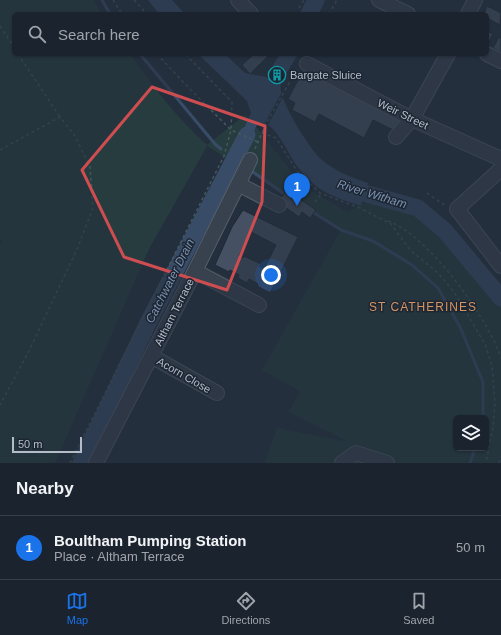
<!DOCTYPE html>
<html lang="en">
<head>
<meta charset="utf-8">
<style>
  :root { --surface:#1b232e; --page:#282f3a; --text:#f1f3f6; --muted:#a0a4aa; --line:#39404a; --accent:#1a73e8 }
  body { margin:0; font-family:Helvetica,sans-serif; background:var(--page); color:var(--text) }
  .controls { position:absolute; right:12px; bottom:12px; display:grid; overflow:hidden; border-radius:6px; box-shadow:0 1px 3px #0004 }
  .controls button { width:36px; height:36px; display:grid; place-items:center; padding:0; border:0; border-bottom:1px solid var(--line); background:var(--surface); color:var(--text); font:20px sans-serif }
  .scale { position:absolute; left:12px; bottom:10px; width:70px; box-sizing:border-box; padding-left:4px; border:2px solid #b4bcc9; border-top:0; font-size:11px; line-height:14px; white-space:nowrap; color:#b4bcc9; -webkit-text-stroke:3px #1d2633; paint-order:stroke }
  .you { position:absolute; left:271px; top:275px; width:14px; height:14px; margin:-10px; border:3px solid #fff; border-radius:50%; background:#1a73e8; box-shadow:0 0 0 6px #1a73e833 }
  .badge { display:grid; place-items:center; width:26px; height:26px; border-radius:50%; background:var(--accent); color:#fff; font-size:13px; font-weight:700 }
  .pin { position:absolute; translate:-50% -33px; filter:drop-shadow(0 1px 2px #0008) }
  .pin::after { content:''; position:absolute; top:21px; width:14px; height:12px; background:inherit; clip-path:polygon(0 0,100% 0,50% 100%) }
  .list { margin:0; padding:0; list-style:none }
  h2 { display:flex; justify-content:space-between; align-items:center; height:52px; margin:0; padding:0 16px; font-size:17px }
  h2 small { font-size:13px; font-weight:400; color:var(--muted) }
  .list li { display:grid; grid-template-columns:26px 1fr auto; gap:12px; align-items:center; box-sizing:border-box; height:64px; padding:0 16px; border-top:1px solid var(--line) }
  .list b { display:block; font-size:15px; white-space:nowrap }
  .list p { margin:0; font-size:13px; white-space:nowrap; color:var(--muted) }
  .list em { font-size:13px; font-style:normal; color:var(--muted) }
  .icon { flex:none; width:22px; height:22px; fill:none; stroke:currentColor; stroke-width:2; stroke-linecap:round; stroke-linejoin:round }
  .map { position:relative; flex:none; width:501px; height:463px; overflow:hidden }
  .search { position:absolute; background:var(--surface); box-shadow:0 1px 3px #0004; left:12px; right:12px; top:12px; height:44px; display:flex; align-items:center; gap:10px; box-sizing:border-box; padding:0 14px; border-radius:6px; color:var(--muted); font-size:15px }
  .sheet { height:116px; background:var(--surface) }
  nav { display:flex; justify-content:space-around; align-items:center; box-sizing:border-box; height:56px; border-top:1px solid var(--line); background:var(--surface); font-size:11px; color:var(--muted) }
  nav a { display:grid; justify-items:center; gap:2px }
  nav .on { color:var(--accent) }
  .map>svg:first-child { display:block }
  .green { fill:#263c3f; fill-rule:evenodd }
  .water { fill:#394c67 }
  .pier { fill:#242f3e }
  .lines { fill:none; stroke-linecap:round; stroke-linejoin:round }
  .stream { stroke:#394c67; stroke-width:3 }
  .river { stroke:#394c67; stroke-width:17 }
  .building { fill:#455162; stroke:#1f2835; fill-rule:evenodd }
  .minor-casing { stroke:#565f6c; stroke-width:16 }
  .path { stroke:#44595c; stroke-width:1.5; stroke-dasharray:3 3; stroke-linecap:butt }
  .minor { stroke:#38414e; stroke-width:14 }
  .marked { fill:none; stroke:#ce4d50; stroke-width:3; stroke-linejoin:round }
  .labels { text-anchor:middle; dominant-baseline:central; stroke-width:3; stroke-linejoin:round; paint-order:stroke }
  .poi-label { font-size:11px; fill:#b4bcc9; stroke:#1d2633; text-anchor:start }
  .street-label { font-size:11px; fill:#b4bcc9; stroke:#1d2633 }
  .water-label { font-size:12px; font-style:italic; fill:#7c92b1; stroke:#1d2633 }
  .neighbourhood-label { font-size:12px; letter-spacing:1px; fill:#d59563; stroke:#1d2633 }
</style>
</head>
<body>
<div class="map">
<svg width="501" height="463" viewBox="0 0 501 463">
  <rect width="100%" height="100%" fill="#242f3e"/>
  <path class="green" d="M0 0H93L102 14H14V54H130C152 86 178 119 207 145L246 114 303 186 347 212 375 197 418 208 445 231 501 298V463H265L277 428 349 442 289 412 300 391 262 370 341 230 207 146 148 251 55 463H0V244L3 241 0 239ZM456 418H486V448H456Z"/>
  <path class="water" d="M148 0H172L185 14H159Z
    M198 54H225L245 73 267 77 281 84C276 96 310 150 321 159 334 171 352 178 368 183L361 206C332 196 316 192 297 166 289 156 274 118 258 123L241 156 233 153 251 113 247 101Z
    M280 54H298L286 74 272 67Z"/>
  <path class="pier" d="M282 92 284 95 268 125 265 123Z"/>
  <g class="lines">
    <path class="stream" d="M102 0 110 14
      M140 54 215 144 221 149
      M253 172 286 195
      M311 211 341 230 373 241 412 265 438 288 460 327 483 382V418
      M470 463 475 448"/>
    <path class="river" d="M309 14 316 0
      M342 187 418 208 445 231 501 298
      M81 463 149 321 247 135"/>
  </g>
  <path class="building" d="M487 6 501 13 500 25 487 18V14H484Z
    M487 31 493 34 488 44 487 43Z
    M499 37 501 38V52L493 48Z
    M254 54H270L250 74 242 65Z
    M272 67 286 74 281 84 267 77Z
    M305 67 402 118 395 131 373 120 364 138 319 114 315 122 292 110 295 103 288 99Z
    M287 190 316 210 310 218 302 212 299 217 278 202Z
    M243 210 298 237 270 293 257 286 258 284 249 279 247 283 238 278 239 275 230 270 229 272 215 265 232 227ZM251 232 276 245 264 269 259 266 261 264 244 256 243 258 239 256Z"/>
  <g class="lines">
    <defs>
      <path id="minor" d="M238 0 251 14
        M379 0 408 14
        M468 14 475 0
        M487 54 501 61
        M307 64 412 119 501 159
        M396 137 412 119 448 54
        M501 169 457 209 501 266
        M238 184 279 205
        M195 271 259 305
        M151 356 217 393
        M96 463 195 271 250 160
        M342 463 356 453 387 463"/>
    </defs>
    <use href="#minor" class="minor-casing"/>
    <path class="path" d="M113 0 122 14
      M134 0 147 14
      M299 8 304 0
      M329 14 337 0
      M0 26 14 47
      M18 54 60 117
      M157 54 185 84 231 130 258 142
      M262 133 276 138 297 171 320 193 360 208 391 224 410 250 438 273 454 292 485 344 492 366 495 404 493 427 486 463
      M255 149 266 124 297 69
      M0 150 60 117 75 136 90 167 93 208 78 247 29 351 0 405
      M427 193 446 206
      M315 202 321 194
      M388 221C428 235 488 318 501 358
      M70 463 224 156 231 130 232 102 185 54
      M499 463 501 457"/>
    <use href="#minor" class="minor"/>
  </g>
  <path d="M0 0H501V463H0ZM152 87 265 126 262 202 227 290 124 257 82 170Z" fill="#242f3e" fill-opacity=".55" fill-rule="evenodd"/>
  <path class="marked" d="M152 87 265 126 262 202 227 290 124 257 82 170Z"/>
  <defs>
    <symbol id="building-ring" viewBox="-11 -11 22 22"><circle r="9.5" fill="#1d2633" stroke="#0f9aa8" stroke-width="1.5"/><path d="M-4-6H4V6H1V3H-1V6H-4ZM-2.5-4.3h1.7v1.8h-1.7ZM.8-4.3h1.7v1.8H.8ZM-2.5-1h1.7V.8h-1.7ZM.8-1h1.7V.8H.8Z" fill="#0f9aa8"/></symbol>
  </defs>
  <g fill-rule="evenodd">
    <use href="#building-ring" x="267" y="65" width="20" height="20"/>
  </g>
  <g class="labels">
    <g class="poi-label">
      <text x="290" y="75">Bargate Sluice</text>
    </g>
    <g class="street-label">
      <text transform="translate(403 114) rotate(26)">Weir Street</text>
      <text transform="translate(174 312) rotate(-63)">Altham Terrace</text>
      <text transform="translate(184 375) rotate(30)">Acorn Close</text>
    </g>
    <g class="water-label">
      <text transform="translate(372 194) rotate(17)">River Witham</text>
      <text transform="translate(170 281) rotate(-63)">Catchwater Drain</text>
    </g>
    <g class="neighbourhood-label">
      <text x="423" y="307">ST CATHERINES</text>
    </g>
  </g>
</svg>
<div class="controls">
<button><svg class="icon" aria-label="layers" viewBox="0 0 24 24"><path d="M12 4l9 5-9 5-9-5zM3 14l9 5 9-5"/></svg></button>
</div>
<div class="scale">50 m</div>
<div class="you"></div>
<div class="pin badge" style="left:297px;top:206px">1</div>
<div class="search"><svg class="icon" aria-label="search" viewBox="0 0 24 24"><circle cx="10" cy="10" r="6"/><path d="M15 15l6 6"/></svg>Search here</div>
</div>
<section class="sheet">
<h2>Nearby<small></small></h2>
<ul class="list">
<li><span class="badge">1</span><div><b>Boultham Pumping Station</b><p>Place · Altham Terrace</p></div><em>50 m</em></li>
</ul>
</section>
<nav>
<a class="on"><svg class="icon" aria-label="map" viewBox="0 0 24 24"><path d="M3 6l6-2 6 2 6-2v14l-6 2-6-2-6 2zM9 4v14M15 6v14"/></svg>Map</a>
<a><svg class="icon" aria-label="directions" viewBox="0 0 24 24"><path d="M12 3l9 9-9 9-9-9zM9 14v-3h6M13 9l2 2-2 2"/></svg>Directions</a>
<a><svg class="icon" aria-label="saved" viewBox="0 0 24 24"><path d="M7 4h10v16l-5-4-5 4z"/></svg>Saved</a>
</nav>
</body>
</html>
